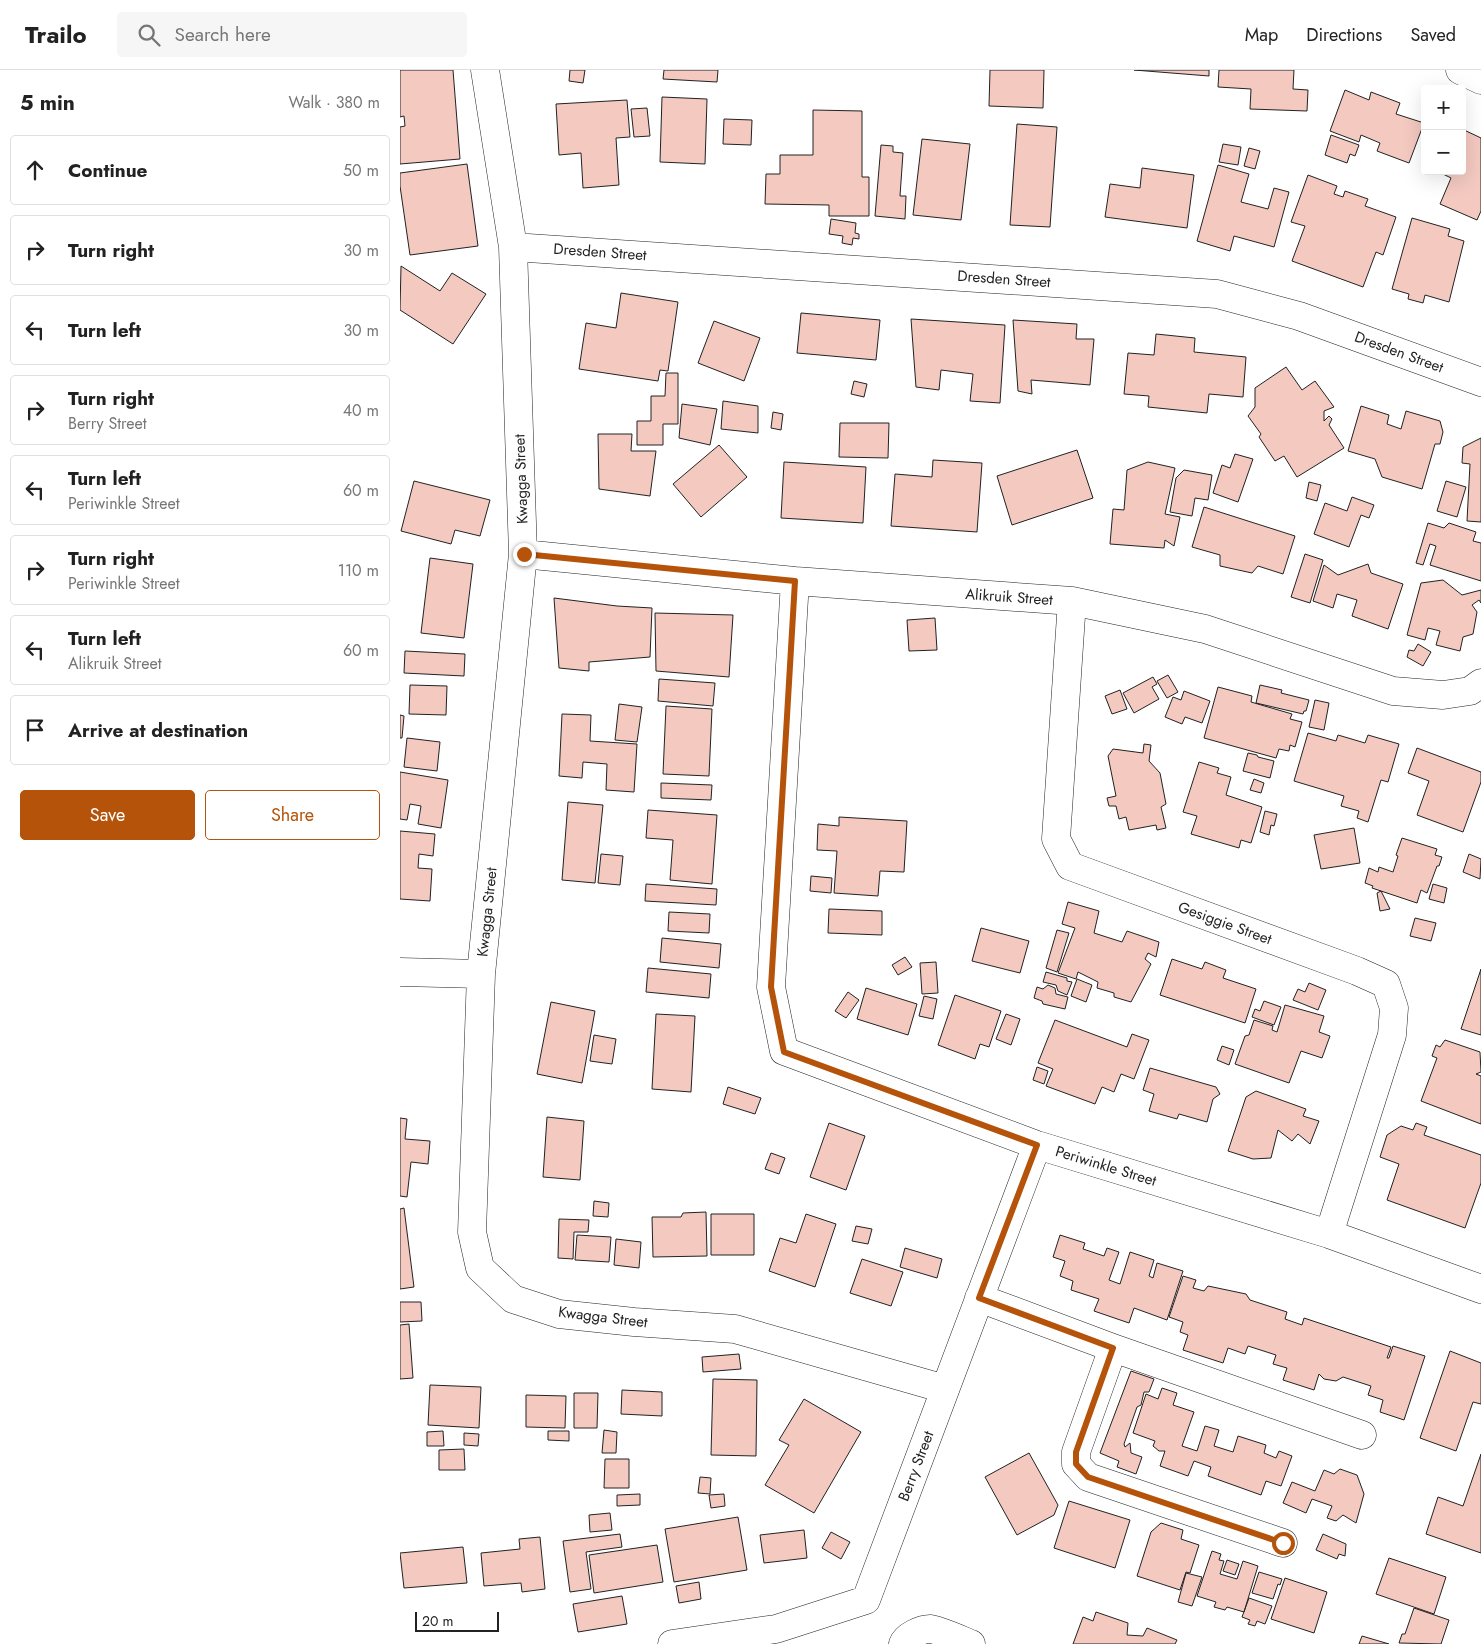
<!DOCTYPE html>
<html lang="en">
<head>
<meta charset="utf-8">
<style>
  :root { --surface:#fff; --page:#f6f6f6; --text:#222; --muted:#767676; --line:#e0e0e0; --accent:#b45309 }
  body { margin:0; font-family:Jost,sans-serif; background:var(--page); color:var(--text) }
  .controls { position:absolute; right:15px; top:15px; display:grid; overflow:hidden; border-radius:5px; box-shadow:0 5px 20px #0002 }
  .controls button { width:45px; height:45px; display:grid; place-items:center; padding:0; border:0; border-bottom:1px solid var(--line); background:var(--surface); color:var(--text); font:25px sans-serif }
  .scale { position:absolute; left:15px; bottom:12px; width:84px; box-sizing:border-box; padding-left:5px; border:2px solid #222; border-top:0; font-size:14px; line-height:18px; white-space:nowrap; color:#222; -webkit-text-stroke:4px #fff; paint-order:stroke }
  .stop { position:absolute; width:15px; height:15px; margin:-11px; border:4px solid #b45309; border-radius:50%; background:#fff }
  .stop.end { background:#b45309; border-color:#fff; box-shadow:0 1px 5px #0008 }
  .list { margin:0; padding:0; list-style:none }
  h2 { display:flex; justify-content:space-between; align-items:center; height:65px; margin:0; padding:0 20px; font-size:21px }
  h2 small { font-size:16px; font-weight:400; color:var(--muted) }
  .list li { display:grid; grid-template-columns:32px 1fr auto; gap:15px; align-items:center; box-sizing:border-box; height:70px; margin:0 10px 10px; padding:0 10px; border:1px solid var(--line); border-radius:5px }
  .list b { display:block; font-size:19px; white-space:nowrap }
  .list p { margin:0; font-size:16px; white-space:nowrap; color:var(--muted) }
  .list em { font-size:16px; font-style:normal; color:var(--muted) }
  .actions { display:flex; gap:10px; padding:15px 20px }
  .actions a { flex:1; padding:11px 0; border:1px solid var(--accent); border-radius:5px; text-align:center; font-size:18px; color:var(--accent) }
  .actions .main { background:var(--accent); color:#fff }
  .icon { flex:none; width:28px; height:28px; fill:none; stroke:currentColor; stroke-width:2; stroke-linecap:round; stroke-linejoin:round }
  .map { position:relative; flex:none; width:1081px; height:1574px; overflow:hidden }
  header { display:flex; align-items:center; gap:30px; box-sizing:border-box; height:70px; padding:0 25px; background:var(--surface); border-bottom:1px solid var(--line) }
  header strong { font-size:24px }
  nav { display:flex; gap:28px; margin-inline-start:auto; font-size:18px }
  .search { width:350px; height:45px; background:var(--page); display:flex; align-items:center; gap:12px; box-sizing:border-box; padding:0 18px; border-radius:5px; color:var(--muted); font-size:19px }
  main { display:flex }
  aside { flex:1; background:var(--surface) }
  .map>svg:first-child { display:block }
  .building { fill:#f3c9c0; stroke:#222 }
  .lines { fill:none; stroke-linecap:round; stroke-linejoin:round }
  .minor-casing { stroke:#222; stroke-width:29 }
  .minor { stroke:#fff; stroke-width:28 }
  .route { stroke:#b45309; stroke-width:6 }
  .labels { text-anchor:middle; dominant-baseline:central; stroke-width:4; stroke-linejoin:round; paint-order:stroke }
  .street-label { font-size:15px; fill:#222; stroke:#fff }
</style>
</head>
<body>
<header>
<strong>Trailo</strong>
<div class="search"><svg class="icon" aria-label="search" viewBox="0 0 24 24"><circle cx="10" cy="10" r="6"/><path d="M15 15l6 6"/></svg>Search here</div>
<nav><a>Map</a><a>Directions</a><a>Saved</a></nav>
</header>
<main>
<aside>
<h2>5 min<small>Walk · 380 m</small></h2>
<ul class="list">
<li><svg class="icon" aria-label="ahead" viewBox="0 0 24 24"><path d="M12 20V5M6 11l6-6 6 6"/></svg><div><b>Continue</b></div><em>50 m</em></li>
<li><svg class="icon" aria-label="right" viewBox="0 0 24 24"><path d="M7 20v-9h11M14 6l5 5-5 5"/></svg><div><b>Turn right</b></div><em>30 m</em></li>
<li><svg class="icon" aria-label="left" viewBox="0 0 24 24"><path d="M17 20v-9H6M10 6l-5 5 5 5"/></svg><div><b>Turn left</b></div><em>30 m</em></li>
<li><svg class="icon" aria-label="right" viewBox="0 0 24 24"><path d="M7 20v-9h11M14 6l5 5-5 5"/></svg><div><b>Turn right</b><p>Berry Street</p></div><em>40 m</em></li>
<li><svg class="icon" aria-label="left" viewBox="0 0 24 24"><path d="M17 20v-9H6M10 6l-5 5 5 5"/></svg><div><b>Turn left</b><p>Periwinkle Street</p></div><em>60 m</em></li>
<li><svg class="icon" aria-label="right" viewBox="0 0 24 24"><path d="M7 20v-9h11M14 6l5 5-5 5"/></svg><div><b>Turn right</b><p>Periwinkle Street</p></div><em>110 m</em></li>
<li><svg class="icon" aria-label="left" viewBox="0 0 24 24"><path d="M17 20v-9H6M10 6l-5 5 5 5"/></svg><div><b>Turn left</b><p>Alikruik Street</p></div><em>60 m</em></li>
<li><svg class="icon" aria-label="arrive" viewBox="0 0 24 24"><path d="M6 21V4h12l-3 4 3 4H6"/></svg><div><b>Arrive at destination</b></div></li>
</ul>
<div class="actions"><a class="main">Save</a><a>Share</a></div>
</aside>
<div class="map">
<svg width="1081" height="1574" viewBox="0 0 1081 1574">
  <rect width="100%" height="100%" fill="#fff"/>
  <path class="building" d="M0 0H53L60 89 0 94V57L5 56 4 46 0 47Z
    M170 0H185L183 13 169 11Z
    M264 0H318L317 12 263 9Z
    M590 0H644L643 38 589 36Z
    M734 0H809V6Z
    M819 0H894L893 19 908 20 907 41 850 39 851 19 818 17Z
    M945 20 969 30 971 22 1000 33 996 44 1024 53 1009 93 977 81 980 73 961 65 959 72 930 61Z
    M262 27 307 29 305 94 260 92Z
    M227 30 230 67 216 68 219 115 183 118 181 83 159 85 156 34Z
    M247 38 250 66 234 67 231 39Z
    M413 40 462 41V107H469V146H429V135L365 134 366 104H380V85H413Z
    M324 49 352 50 351 75 323 74Z
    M617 54 657 57 650 157 610 155Z
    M1062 59 1081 68V141L1077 150 1040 134 1051 108 1037 101H1062Z
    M931 65 959 75 955 86 950 84 947 93 925 85Z
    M522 69 570 74 561 150 513 145Z
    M823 74 841 77 838 95 819 92Z
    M481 75 493 76V82L503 83 500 126H506L505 149 475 146Z
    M849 78 860 81 855 99 844 96Z
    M67 94 78 176 10 185 0 116V103Z
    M818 95 849 104 841 132 868 139 874 118 889 122 874 177 834 166 830 181 797 171Z
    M742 98 794 105 787 158 705 147 710 114 740 118Z
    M908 105 937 116 934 124 943 127 945 121 968 129 965 136 996 147 983 185 976 182 963 217 892 191 905 156 891 152Z
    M1012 148 1050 159 1048 166 1064 171 1049 232 1025 225 1023 233 1008 229 1009 224 992 219Z
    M431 149 456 153 455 163 459 164V169L453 168 452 175 442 173 443 166 429 164Z
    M1 196 40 221 52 203 86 224 53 274 0 240Z
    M221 223 278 232 268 301 260 300 258 311 179 299 186 253 216 258Z
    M401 243 480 250 476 290 397 283Z
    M511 249 605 255 600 333 570 331 573 304 541 300 539 320 516 317Z
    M613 250 677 254 676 269H694L690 315 631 310 632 324 618 321Z
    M314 251 360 268 344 311 298 293Z
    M756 264 795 268 794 282 846 287 843 327 809 324 807 343 748 337 749 326 724 324 728 283 754 285Z
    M886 297 902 320 915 311 934 337 924 341V351L929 346 932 349 929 355 944 378 897 407 884 386 875 391 859 367 861 364 848 346 855 337V318Z
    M266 303H278V354H263V375H237V351H251V326H265Z
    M454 311 467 314 464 327 451 324Z
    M323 331 358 336V363L321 359Z
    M282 334 317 339 310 375 279 368Z
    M961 336 989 345 987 354 1001 359 1006 341 1040 351 1043 362 1040 374H1035L1022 419 982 407 975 389 948 381Z
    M373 342 383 344 381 360 371 358Z
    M440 353H489L488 388 439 387Z
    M198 364H232L231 381H256L250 426 199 419Z
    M1081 368V452L1067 451 1070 394 1062 393 1063 377Z
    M319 375 347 407 301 447 273 414Z
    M677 380 693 428 612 455 597 406Z
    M835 384 853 389 838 432 813 423 822 395 830 398Z
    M533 390 582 393 577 462 491 456 495 404 532 407Z
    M384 392 466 397 463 453 381 448Z
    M748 392 775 398 765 444 780 447 774 476 765 470 764 478 710 474 713 439 724 440 727 400Z
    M784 400 812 405 808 430 795 428 792 446 770 442 776 408Z
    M14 411 90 430 80 466 55 460 51 474 1 461Z
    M1046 411 1066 417 1057 447 1037 441Z
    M909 412 921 415 917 431 906 428Z
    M952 427 974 435 969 448 961 445 949 477 914 464 925 433 947 441Z
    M804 437 895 466 883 504 858 496 852 503 820 496V485L792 477Z
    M1028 453 1044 458 1049 453 1076 462 1073 471 1081 473V511L1030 495 1036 476 1030 474 1023 495 1016 493Z
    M905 484 923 490 910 533 891 527Z
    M30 488 73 494 64 568 21 563Z
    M968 494 971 503 1003 514 988 559 952 546 957 530 937 524 933 538 913 531 924 495 938 505Z
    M1043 510 1062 525 1081 520V533L1079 530 1072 535 1077 542 1073 564 1063 567 1060 581 1036 575 1040 561 1028 558 1025 570 1007 565 1021 513Z
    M154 528 217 536 252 538 250 587 189 592V601L159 598Z
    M255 543 333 545 329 607 256 601Z
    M535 548 537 580 509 581 507 550Z
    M1018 574 1031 582 1023 596 1007 587 1009 580 1014 581Z
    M5 581 65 584 64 606 4 603Z
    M768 605 778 622 767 628 757 611Z
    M753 607 757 614 752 617 759 629 734 643 723 623Z
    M259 609 315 613 313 636 258 631Z
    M10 615 47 616 46 645 9 644Z
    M860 615 882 620 881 623 909 630 906 641H904L903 644 856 633Z
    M818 617 852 626 851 632 892 644 890 649 902 652 895 677 890 675 889 681 879 679 876 688 804 668Z
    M720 620 727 639 712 644 705 626Z
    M784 621 810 631 802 653 785 647 782 654 765 647 773 627 781 630Z
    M915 630 929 633 924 660 909 657Z
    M219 634 242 637 237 672 215 670Z
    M266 636 312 639 309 706 263 704Z
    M162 644 191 645 190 671 237 674 234 722 206 720 207 694 183 692 182 708 159 706Z
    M0 645 4 646 2 668H0Z
    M908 663 936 671 938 665 965 673 968 665 999 674 988 712 981 710 968 752 957 748 959 741 941 736 944 726 894 711Z
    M7 668 40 672 37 701 4 697Z
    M744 674 751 675 749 691 760 703 766 734 761 737 766 758 757 760 756 755 729 760 726 747 719 749 716 736H709L707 728 716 726 708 686 713 679 743 683Z
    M1017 678 1081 702V712L1063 762 1017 745 1029 711 1008 703Z
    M848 683 857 685 858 687 874 691 870 708 843 701Z
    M799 692 819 698 817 703 831 707 826 725 862 737 851 773 841 770 839 778 791 764 797 746 783 742Z
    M0 702 48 710 41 758 18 754 21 736 10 734 7 750 0 749Z
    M854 709 864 713 861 723 850 720Z
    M261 713 312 715 311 730 261 728Z
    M168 732 203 735 195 813 162 810Z
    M248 740 317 745 312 814 270 810 273 770 246 768Z
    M865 741 877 744 874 756 871 755 869 765 860 762Z
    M439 747 507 751 504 802 480 801 478 826 434 823 437 781 417 780 418 754 439 756Z
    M954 758 960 793 921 799 914 765Z
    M0 761 35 764 33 786 19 784 18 798 32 799 30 831 0 829Z
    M1002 768 1037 779 1035 785 1042 787 1039 796H1037L1027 823 1021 820 1017 833 972 818 973 816 965 813 969 798 978 802 979 797 993 802 998 786 996 785Z
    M201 784 223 786 220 815 198 813Z
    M1069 784 1081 789 1080 809 1063 802Z
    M411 806 432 808 431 823 410 821Z
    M246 814 317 819 316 835 245 831Z
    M1033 814 1047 818 1044 833 1029 829Z
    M981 821 990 839 980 841 977 823Z
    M668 832 699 841 694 863 722 872 727 861 759 872 756 887 748 883 745 889 751 894 731 932 714 927V923L697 918 698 912 678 902 676 909 658 903 675 858 662 854Z
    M429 839 482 841V865L428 863Z
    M269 842 310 844 309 863 268 861Z
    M1015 848 1036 853 1031 871 1010 866Z
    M581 858 629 871 620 903 572 891Z
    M657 860 669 863 657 902 646 898Z
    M262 868 321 874 319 898 260 892Z
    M505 887 512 897 498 905 492 895Z
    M772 889 802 899 805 892 826 900 823 908 856 919 845 953 760 925Z
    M536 892 538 923 522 924 520 893Z
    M248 898 311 904 309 928 246 922Z
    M1081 899V965L1061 959Z
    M646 902 667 908V911L672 912 667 925 658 921 656 915 643 912Z
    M677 909 692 915 686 932 671 926Z
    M909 913 926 920 918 940 893 930 898 919 905 922Z
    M648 915 655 918 656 924 668 927 665 939 643 934 642 931 634 928 637 917 643 919Z
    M466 918 517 934 508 965 457 949Z
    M448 922 459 930 446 948 435 941Z
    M555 925 601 941 589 977 580 974 575 989 538 975Z
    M524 926 537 929 533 949 519 946Z
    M864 931 881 937 874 955 852 947 855 939 860 941Z
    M151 932 195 941 182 1013 137 1004Z
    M885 935 924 946 919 962 930 966 922 988 901 981 889 1013 835 994 845 966 849 965 854 950 873 956 872 960 877 962Z
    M256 944 295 946 291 1022 252 1019Z
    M606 944 620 949 611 975 596 969Z
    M655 950 727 977 732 964 749 970 734 1009 721 1004 714 1022 702 1017 695 1034 646 1016 653 999 638 993Z
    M194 965 216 969 212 994 190 991Z
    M1045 970 1080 982 1081 1002 1076 1004 1081 1006V1054L1021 1031 1037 988 1032 986 1036 975 1040 977Z
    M822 976 834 980 829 995 817 990Z
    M637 997 648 1001 644 1014 633 1010Z
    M750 998 816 1017 820 1024 813 1029 807 1052 779 1044 777 1049 749 1041 754 1024 743 1020Z
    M328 1017 361 1028 355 1044 323 1034Z
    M856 1021 906 1039 903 1046 919 1051 910 1074 898 1064 892 1071 878 1060 871 1088 853 1089 828 1081 846 1027Z
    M147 1047 184 1051 180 1110 143 1107Z
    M0 1048 7 1049 5 1069 30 1071 28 1094 11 1092 7 1127 0 1126Z
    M429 1053 465 1066 446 1120 410 1107Z
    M1016 1053 1027 1057 1024 1065 1081 1085V1113L1065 1158 987 1130 999 1094 980 1087 987 1065 1001 1056 1013 1060Z
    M371 1083 385 1088 379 1104 365 1099Z
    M194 1131 209 1133 208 1147 193 1146Z
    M4 1138 14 1217 0 1219V1139Z
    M306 1142 307 1186 253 1187 252 1147H281L283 1143Z
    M311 1144H354V1185H311Z
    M406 1144 436 1154 415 1217 369 1201 380 1168 396 1173Z
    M159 1149 189 1150 188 1162H174L173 1189 158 1188Z
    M456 1156 472 1159 468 1174 452 1171Z
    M177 1165 211 1167 209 1192 175 1190Z
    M660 1165 685 1173 683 1179 704 1186 707 1178 719 1182 709 1210 720 1214 730 1182 754 1190 749 1206 753 1208 757 1193 783 1201 767 1250 734 1238 729 1253 694 1241 699 1229 671 1220 673 1211 660 1206 665 1191 653 1187Z
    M216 1169 241 1172 239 1198 214 1195Z
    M505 1178 542 1189 537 1208 500 1197Z
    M462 1189 503 1202 491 1236 450 1223Z
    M783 1206 796 1210 793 1218 804 1221 808 1216 846 1224 850 1230 887 1242 885 1249 902 1255 904 1248 991 1277 987 1288H989L993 1276 1025 1286 1004 1350 980 1342 983 1330 968 1325 971 1316 943 1307 936 1311 924 1309 919 1304 914 1320 883 1310 887 1298 873 1294 876 1285 848 1276 845 1284 828 1278 823 1293 783 1280 788 1265 780 1262 783 1252 769 1247Z
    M0 1232H21L22 1251 0 1252Z
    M9 1254 13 1308 0 1309V1255Z
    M1050 1281 1081 1293V1334L1073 1332 1056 1381 1020 1368Z
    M339 1284 341 1299 303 1302 302 1287Z
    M731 1301 754 1309 749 1322H744L741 1335 737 1337 724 1374 725 1377 730 1373 731 1383 742 1387 736 1404 717 1397 719 1391 700 1383Z
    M313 1309 357 1310 356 1386 311 1385Z
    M30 1315 81 1317 79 1358 28 1355Z
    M762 1318 777 1323 773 1335 794 1342 782 1376 797 1381 805 1356 819 1360 814 1376 833 1382 838 1366 866 1375 864 1383 876 1388 879 1381 892 1386 881 1416 866 1411 861 1425 808 1406 811 1397 794 1391 788 1406 760 1396 765 1381H759L753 1376 755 1371 733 1363 746 1324 758 1329Z
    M222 1320 262 1322V1346L221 1344Z
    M174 1323H198L197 1358H174Z
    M126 1325 166 1326 165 1358 126 1357Z
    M404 1329 461 1362 414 1443 365 1415 389 1375 379 1370Z
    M204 1360 217 1362 216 1383H202Z
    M43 1361 44 1376H27V1362Z
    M148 1361H169V1371L148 1370Z
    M64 1363 79 1364 78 1376 64 1375Z
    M64 1379 65 1400H39V1380Z
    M629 1383 658 1435 654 1445 617 1465 585 1407Z
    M1081 1384V1483L1026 1464 1038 1427 1063 1436Z
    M205 1389H229V1418H204Z
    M940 1399 957 1405 964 1424 956 1453 943 1445 936 1451 927 1448 932 1436 912 1429 906 1443 883 1433 892 1412 915 1421 924 1400 934 1404Z
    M300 1407 311 1408 310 1424 298 1423Z
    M240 1424V1435L217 1436V1425Z
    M324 1424 325 1436 311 1438 309 1425Z
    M669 1431 730 1450 715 1498 654 1478Z
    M210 1443 212 1460 190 1462 189 1445Z
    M338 1447 347 1500 274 1512 265 1459Z
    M761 1453 783 1460 781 1469 799 1475 790 1503 786 1502 780 1520 737 1506 751 1462Z
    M404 1460 407 1488 364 1493 360 1465Z
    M431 1462 450 1472 441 1489 422 1478Z
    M220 1464 222 1477 186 1482 191 1519 170 1522 163 1471Z
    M923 1464 946 1474 945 1486 939 1484 937 1489 916 1480Z
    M140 1467 145 1519 122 1522 121 1513 84 1516 81 1483 120 1479 119 1469Z
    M257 1475 263 1512 194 1523 189 1485Z
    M63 1477 67 1513 4 1518 0 1483Z
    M812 1481 821 1484 819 1490 824 1491 820 1504 837 1509 843 1491 858 1496 844 1542 827 1537 825 1540 814 1537 816 1532 797 1526Z
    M989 1488 1046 1507 1034 1544 976 1524Z
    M827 1490 839 1494 835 1505 823 1501Z
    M859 1502 882 1509 880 1515 878 1514 873 1529 852 1523Z
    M786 1503 802 1507 792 1536 778 1532Z
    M885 1508 927 1522 914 1563 871 1549Z
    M299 1512 301 1529 279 1533 276 1516Z
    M222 1526 227 1554 178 1562 173 1534Z
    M849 1528 872 1536 865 1554 857 1551 855 1556 848 1554 850 1550 842 1547Z
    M1014 1538 1049 1550 1041 1574 999 1573 1002 1564H1005Z
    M696 1542 728 1553 727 1565 743 1566 747 1558 777 1570 775 1574H673L683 1547 693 1551Z
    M962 1566 989 1574H959Z"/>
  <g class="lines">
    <defs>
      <path id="minor" d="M85 0 113 177 123 484 81 904 72 1162 80 1198 113 1229 159 1244 234 1252 335 1259 545 1319
        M1060 0 1081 10
        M113 177 817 224 899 246 1081 312
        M123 484 395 511 672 531 805 559 993 621 1043 625 1070 621 1081 613
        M395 511 371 917 384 981 637 1075 929 1164 1081 1219
        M672 531 656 769 670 796 957 901 986 914 994 938 992 965 929 1164
        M0 902 81 904
        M579 1228 713 1278 962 1365
        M713 1278 676 1382V1394L688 1407 883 1473
        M272 1574 376 1559 466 1530 637 1075
        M503 1574C506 1566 521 1559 530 1559 539 1560 561 1570 571 1574"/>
    </defs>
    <use href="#minor" class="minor-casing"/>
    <use href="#minor" class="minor"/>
  </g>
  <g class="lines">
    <path class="route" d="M124 484 395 511 371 917 384 982 637 1075 579 1228 713 1278 676 1382V1394L688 1407 883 1473"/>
  </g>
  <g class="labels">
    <g class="street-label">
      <text transform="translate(200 182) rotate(4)">Dresden Street</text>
      <text transform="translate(604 209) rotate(4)">Dresden Street</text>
      <text transform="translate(999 282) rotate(20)">Dresden Street</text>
      <text transform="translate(121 409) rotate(-92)">Kwagga Street</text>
      <text transform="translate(609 527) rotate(4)">Alikruik Street</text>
      <text transform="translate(87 842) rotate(-84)">Kwagga Street</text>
      <text transform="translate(825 853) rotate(20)">Gesiggie Street</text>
      <text transform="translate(706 1096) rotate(17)">Periwinkle Street</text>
      <text transform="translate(203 1247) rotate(7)">Kwagga Street</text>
      <text transform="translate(516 1396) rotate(-69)">Berry Street</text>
    </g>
  </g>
</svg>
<div class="controls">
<button>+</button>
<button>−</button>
</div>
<div class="scale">20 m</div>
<div class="stop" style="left:883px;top:1473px"></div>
<div class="stop end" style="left:124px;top:484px"></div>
</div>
</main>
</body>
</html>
